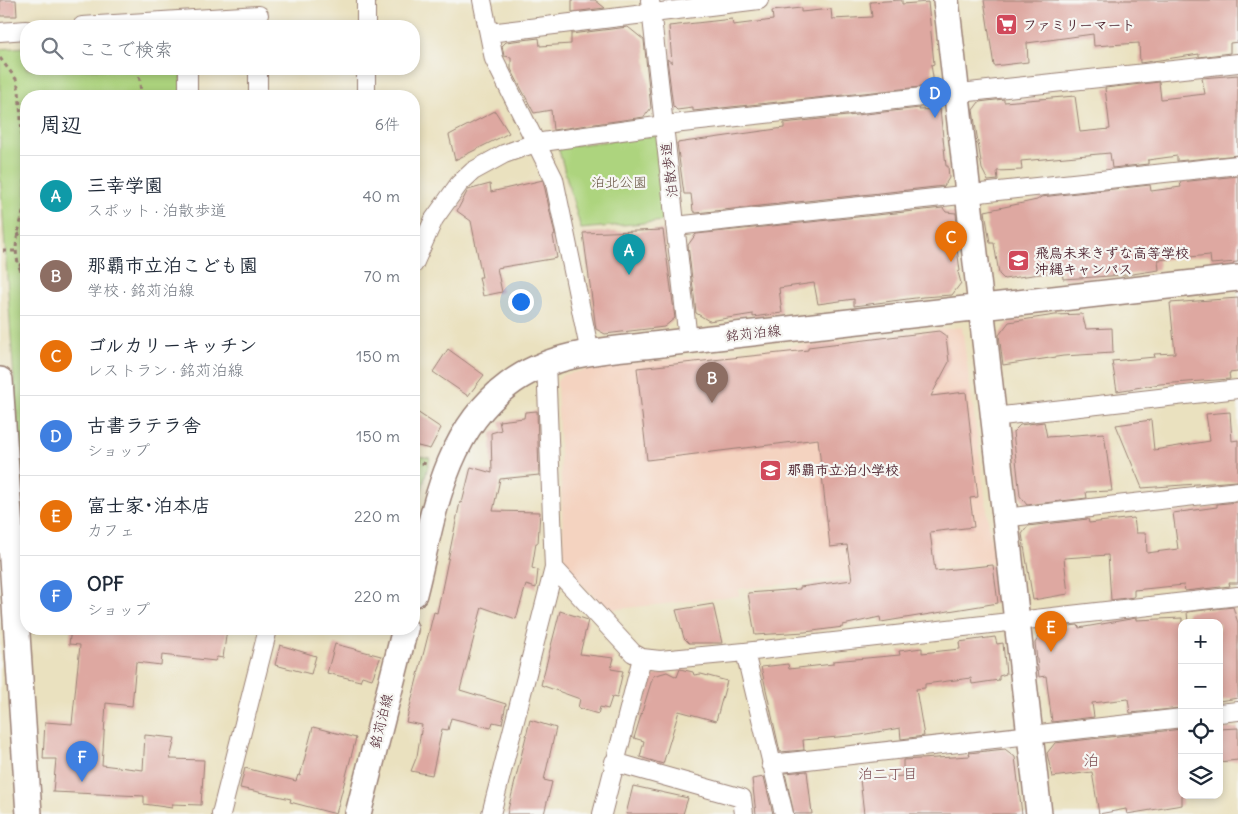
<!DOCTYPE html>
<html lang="ja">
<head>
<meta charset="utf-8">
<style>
  :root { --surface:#fff; --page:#f2f2f3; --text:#1f2937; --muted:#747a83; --line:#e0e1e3; --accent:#db2777 }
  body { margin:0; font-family:Delius,"Klee One",sans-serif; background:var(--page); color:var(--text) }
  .controls { position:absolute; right:15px; bottom:15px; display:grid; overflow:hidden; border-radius:10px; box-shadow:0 2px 8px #0003 }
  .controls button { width:45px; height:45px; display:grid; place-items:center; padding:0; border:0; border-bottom:1px solid var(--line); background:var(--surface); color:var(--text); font:25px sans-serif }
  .you { position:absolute; left:520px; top:301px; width:18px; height:18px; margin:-12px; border:4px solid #fff; border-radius:50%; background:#1a73e8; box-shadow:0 0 0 8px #1a73e833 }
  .badge { display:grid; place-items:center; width:32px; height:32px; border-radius:50%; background:var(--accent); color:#fff; font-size:16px; font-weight:700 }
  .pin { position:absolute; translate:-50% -41px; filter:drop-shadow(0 1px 2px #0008) }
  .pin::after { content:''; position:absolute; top:26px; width:18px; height:15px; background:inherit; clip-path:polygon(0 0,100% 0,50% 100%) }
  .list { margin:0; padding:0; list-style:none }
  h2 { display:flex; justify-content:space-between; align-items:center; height:65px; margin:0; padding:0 20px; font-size:21px }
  h2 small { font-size:16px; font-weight:400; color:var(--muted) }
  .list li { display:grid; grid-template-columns:32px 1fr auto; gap:15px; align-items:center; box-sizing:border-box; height:80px; padding:0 20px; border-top:1px solid var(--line) }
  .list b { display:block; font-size:19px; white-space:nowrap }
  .list p { margin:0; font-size:16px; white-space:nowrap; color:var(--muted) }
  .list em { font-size:16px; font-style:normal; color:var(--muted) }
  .icon { flex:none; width:28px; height:28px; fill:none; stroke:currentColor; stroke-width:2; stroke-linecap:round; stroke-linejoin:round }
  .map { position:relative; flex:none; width:1238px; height:814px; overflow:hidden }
  .search { position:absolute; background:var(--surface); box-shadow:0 2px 8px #0003; left:20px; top:20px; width:400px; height:55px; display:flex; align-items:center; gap:12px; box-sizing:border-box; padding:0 18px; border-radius:20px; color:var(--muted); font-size:19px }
  .panel { position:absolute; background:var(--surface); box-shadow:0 2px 8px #0003; left:20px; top:90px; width:400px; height:545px; border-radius:20px }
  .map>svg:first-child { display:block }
  .built { fill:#f4d3c0 }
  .green { fill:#add47e; stroke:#7c7a54 }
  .building { fill:#dea8a1 }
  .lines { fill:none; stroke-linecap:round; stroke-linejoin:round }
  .street-casing { stroke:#9a8075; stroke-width:20 }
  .secondary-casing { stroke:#9a8075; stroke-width:28 }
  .path { stroke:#9a8075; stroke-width:3; stroke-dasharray:4 4; stroke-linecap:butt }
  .street { stroke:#fff; stroke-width:18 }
  .secondary { stroke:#fff; stroke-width:25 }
  .labels { text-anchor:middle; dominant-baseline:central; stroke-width:4.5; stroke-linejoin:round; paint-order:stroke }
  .poi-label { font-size:14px; font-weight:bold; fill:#4a1f2b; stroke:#f6f6f2; text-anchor:start }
  .street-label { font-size:14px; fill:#4a1f2b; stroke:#f6f6f2 }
  .park-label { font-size:14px; fill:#685544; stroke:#f6f6f2 }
  .neighbourhood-label { font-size:15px; fill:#7e4f54; stroke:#f6f6f2 }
  .quarter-label { font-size:16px; fill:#7e4f54; stroke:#f6f6f2 }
</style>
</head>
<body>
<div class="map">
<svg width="1238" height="814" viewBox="0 0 1238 814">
  <rect width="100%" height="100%" fill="#f6f6f2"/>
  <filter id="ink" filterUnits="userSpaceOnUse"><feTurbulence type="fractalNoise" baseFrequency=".02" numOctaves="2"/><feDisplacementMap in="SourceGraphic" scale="10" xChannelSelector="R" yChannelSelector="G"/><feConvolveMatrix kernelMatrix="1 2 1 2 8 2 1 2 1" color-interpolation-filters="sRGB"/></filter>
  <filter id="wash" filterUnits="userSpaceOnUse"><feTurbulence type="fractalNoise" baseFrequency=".0096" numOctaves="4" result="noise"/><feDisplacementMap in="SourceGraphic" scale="20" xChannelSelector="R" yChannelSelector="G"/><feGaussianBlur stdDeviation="1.12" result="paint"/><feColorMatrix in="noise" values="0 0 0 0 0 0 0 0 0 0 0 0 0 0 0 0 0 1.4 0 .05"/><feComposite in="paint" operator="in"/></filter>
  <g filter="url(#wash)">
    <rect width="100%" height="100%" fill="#eae1bf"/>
    <path class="built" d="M962 327 994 562 739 589V596L608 610 566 569 564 558 557 382 562 375 605 366Z"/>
    <path class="green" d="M26 47V69H181L182 96H26V556L0 174V49Z
      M660 135 664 221 581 229 558 147Z
      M414 455 430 458 414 521Z"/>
    <g id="blocks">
      <path class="building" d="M0 0H16L17 16H0Z
        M572 0H595L605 8 572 12Z
        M902 0V4L928 2 934 64 931 65 933 77 930 86 693 111V108L677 110 673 106 667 59 672 63 669 26 732 19 733 25 773 20 772 11 801 8V12L831 9 832 19 872 17 870 2Z
        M984 0H1238V42L1230 43V53L1199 57V54L1140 63 1139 43 1094 46 1093 34 1027 43 1028 62 994 66Z
        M628 27 644 40 651 108 644 117 553 130 551 110 534 113 511 69V57L504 56 502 46 506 42 539 38 540 46 571 44V34Z
        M1238 75V155L1177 161V156L1148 160V164L1112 168 1110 153 1021 161 1022 170 997 171 998 180 988 181 982 169 973 110 979 102 1004 99V102L1075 96 1080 132 1110 129 1105 88 1159 82 1161 99 1205 94 1202 78Z
        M920 108 919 110 940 109 946 166H948L949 178 944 186 696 213 693 211 691 194H684L677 143 784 128V123Z
        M495 111 509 133 455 160 449 135Z
        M1238 176V262L1211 264 1210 255 1158 260 1159 270 1126 275 1063 279 1062 271 1004 279 999 274 994 243H990L985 211 1037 200 1041 197 1150 185 1151 191 1181 187 1180 182Z
        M543 180 555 235 553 236 557 258 497 268 502 292 483 296 479 277H482L471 221 457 211 468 190 490 184 491 192Z
        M943 208 946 212 956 213 957 226H954L960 271 958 272 961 283 952 295 923 297 854 306V299L818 304 814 283 779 288 782 313 753 317V314L709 321 696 313 688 245 696 234Z
        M663 230 675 318 664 327 605 334 596 329 583 233Z
        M1238 298V372L1229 373 1230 379 1160 384 1117 391 1112 361 1155 357 1154 354 1175 353 1170 303Z
        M1082 314 1086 329 1112 328 1113 353 1063 356 1003 365 999 335 1009 322 1055 315Z
        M939 331 946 336 949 362 931 396 966 392 978 497 970 498 974 527 930 532 935 571 993 565 998 603 881 622 880 617 843 625V627L805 632 755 635 748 593 800 589V587L852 580 847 545 830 547 818 439 647 460 637 368 808 350V347Z
        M448 349 484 375 468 396 433 372Z
        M414 410 441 428 430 449 414 445Z
        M537 411 539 475 500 479 493 511 540 512 538 543H536L532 568 538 570 536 588 526 585 516 619 482 607 460 690 506 704 502 724 493 722 491 728 451 718 448 730 442 729 432 775 411 771 417 756 422 725 406 722 434 612 437 613 460 502 462 503 471 467 492 473 491 433 501 430 499 421 524 418 525 412Z
        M1230 412 1232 441 1238 440V481L1142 488 1116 425 1151 420 1154 450 1210 441 1206 414Z
        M1044 422 1047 437 1104 433 1112 491 1086 492 1087 498 1027 505 1020 496 1013 432 1020 425Z
        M1238 502V583H1229L1230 586 1185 591 1184 585 1134 590V597L1111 600 1108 555 1064 558 1068 594 1033 600 1022 534 1028 526 1088 519 1089 523 1134 518 1136 533H1146L1147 553 1178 549 1173 513 1217 507V504Z
        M713 604 722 643H689L684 638 676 610Z
        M1233 607 1238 623V698L1219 701V623H1188L1187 612Z
        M560 611 588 620 580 654 614 658 611 669 623 671 617 698 612 697 608 709 600 707 598 714 578 708 580 699 541 685Z
        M1136 618V620L1182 618V708L1130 713 1128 699 1092 703 1094 717 1052 722 1046 676 1039 677 1035 643 1044 629 1078 625 1079 628Z
        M71 629H227L223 658 217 657 215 661 162 655 161 665 136 662 132 706 106 703 102 765 143 770 145 735 175 738 170 759 204 760 201 805 172 804V808L144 804V796L53 792 56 759H43L45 722 72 724 80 645 69 644Z
        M995 637 997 644 1003 643 1006 674 999 676V680L972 684 971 678 925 684V688L916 689 924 736 901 739 900 728 861 735 803 740 804 750 780 752 761 667 788 664 789 669 833 664V661L900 655 899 651 922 648V653L960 649 959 642Z
        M335 644 381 656 372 679 362 676 360 681 327 673Z
        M280 645 316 656 311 674 275 665Z
        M680 669 693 672 694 675 701 674 727 681 716 721 679 711 663 764 640 757 644 741 634 738 653 676 667 672 677 677Z
        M530 720 556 728 544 780 552 782 544 814H507Z
        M313 727 356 738 336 814 290 802 291 799 240 788 245 768 296 781 298 775 300 776Z
        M1238 728V760L1219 762V729Z
        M1182 729V805L1127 814 1126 809 1099 814 1092 772 1052 777 1047 753 1055 743Z
        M1005 749 1015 757 1022 814H864L860 779 903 776V760L970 756 969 753Z
        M807 771 812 814H794L785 773Z
        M764 777 773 814H756L752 779Z
        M633 786 688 798 683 814H626Z"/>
    </g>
  </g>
  <g filter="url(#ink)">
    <use href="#blocks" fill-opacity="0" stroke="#9a8075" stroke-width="1"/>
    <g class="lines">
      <defs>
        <path id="street" d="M482 0 494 59 554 179 590 353
          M650 0 688 340
          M82 26 259 15
          M366 26V0
          M0 32 26 30
          M489 33 759 0
          M188 96V69
          M258 96V69
          M366 96V69
          M675 226 1238 165
          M414 264 434 219 459 184 473 171 504 154 535 143 664 125 1238 63
          M546 363 554 568 633 653 642 658 660 660 745 652 1238 596
          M993 417 1238 389
          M1004 518 1238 491
          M745 652 784 814
          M1219 713 1238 711
          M614 762 742 798 744 814
          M771 764 1182 718
          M221 814 268 629
          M491 814 554 568
          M602 814 642 658"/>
        <path id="secondary" d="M946 0 1039 814
          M0 380 29 814
          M414 594C433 520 442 434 508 385 552 351 610 350 662 344 716 337 770 331 823 325 962 310 1100 294 1238 278
          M358 814 405 629"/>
      </defs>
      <use href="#street" class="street-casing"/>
      <use href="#secondary" class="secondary-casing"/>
      <path class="path" d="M0 58 16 79 19 90 26 194
        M139 69 141 96
        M26 196C22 230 6 247 26 281
        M17 236 26 229
        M3 251H15
        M19 264 26 269
        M414 461 426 464"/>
      <use href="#street" class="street"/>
      <use href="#secondary" class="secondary"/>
    </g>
  </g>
  <defs>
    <symbol id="supermarket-square" viewBox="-11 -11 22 22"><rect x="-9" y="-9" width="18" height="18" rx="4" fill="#d1495b" stroke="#f6f6f2"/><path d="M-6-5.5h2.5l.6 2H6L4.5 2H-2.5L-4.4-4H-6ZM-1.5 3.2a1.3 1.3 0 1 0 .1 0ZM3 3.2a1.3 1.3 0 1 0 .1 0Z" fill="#fff"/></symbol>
    <symbol id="school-square" viewBox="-11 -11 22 22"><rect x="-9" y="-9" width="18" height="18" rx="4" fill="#d1495b" stroke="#f6f6f2"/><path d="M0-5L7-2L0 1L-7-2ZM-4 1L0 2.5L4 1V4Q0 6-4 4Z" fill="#fff"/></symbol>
  </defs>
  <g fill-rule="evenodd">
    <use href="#supermarket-square" x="994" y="12" width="25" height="25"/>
    <use href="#school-square" x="1006" y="248" width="25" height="25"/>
    <use href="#school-square" x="758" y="458" width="25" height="25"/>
  </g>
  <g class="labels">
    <g class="poi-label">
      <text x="1023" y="25">ファミリーマート</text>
      <text x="1035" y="253">飛鳥未来きずな高等学校<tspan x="1035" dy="16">沖縄キャンパス</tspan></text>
      <text x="787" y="470">那覇市立泊小学校</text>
    </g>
    <g class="street-label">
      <text transform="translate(669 170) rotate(-97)">泊散歩道</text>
      <text transform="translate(753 333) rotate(-6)">銘苅泊線</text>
      <text transform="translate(381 721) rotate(-76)">銘苅泊線</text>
    </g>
    <g class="park-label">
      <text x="619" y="182">泊北公園</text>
    </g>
    <g class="neighbourhood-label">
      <text x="888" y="773">泊二丁目</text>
    </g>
    <g class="quarter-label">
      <text x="1091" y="760">泊</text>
    </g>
  </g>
</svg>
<div class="controls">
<button>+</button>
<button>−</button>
<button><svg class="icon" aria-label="locate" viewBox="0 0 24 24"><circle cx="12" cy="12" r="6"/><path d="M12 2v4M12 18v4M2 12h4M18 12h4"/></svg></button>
<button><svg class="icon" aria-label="layers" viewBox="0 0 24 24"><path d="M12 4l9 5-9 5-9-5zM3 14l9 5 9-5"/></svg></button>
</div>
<div class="you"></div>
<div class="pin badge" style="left:629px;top:275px;background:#0f9aa8">A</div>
<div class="pin badge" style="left:712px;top:403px;background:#8d6e63">B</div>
<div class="pin badge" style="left:951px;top:262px;background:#e8710a">C</div>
<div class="pin badge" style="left:935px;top:118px;background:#3f7fe0">D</div>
<div class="pin badge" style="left:1051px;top:652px;background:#e8710a">E</div>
<div class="pin badge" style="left:82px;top:782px;background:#3f7fe0">F</div>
<div class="search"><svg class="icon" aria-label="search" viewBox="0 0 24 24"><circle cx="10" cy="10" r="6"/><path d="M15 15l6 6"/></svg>ここで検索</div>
<section class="panel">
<h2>周辺<small>6件</small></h2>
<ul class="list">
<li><span class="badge" style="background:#0f9aa8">A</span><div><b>三幸学園</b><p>スポット · 泊散歩道</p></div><em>40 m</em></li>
<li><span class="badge" style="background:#8d6e63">B</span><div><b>那覇市立泊こども園</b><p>学校 · 銘苅泊線</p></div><em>70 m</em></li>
<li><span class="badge" style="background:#e8710a">C</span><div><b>ゴルカリーキッチン</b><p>レストラン · 銘苅泊線</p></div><em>150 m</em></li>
<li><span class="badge" style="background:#3f7fe0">D</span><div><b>古書ラテラ舎</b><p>ショップ</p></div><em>150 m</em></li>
<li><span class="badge" style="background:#e8710a">E</span><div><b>富士家･泊本店</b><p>カフェ</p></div><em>220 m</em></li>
<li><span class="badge" style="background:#3f7fe0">F</span><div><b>OPF</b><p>ショップ</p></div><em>220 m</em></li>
</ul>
</section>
</div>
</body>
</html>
